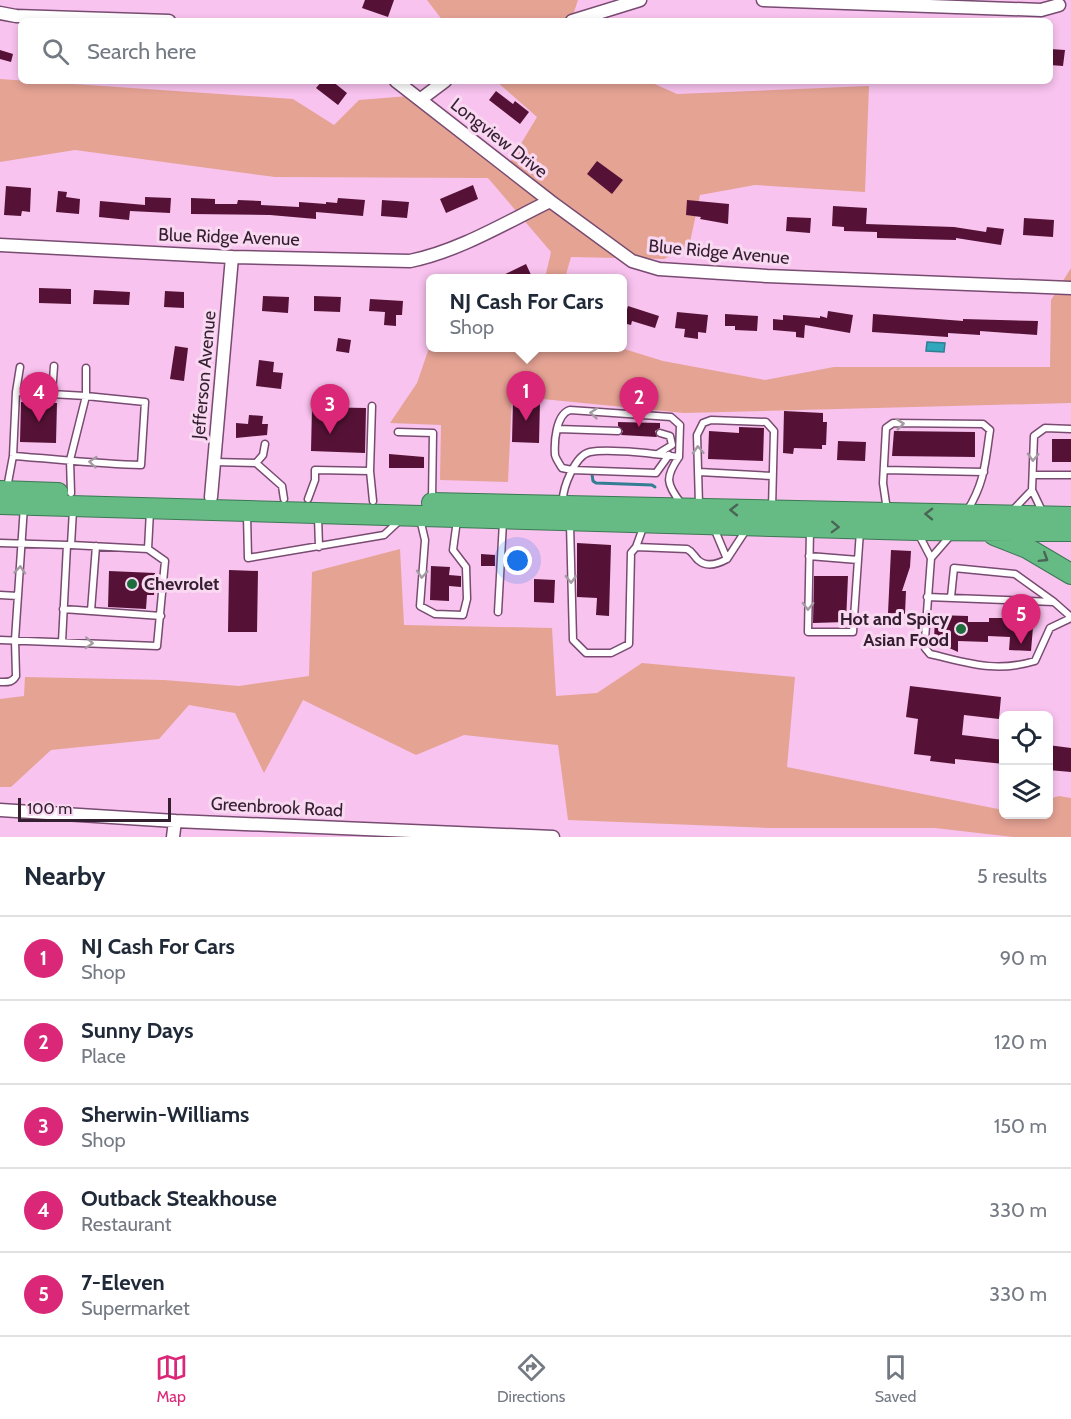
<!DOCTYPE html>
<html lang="en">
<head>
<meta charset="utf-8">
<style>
  :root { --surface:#fff; --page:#f2f2f3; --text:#1f2937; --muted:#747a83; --line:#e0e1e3; --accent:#db2777 }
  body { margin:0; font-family:Cabin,sans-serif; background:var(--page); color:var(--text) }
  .controls { position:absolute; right:18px; bottom:18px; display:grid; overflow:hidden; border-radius:9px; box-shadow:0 3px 9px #0003 }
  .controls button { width:54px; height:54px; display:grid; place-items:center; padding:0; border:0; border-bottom:2px solid var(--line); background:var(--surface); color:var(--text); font:30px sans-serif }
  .scale { position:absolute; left:18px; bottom:15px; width:153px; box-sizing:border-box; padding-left:6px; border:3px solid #331f30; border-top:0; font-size:16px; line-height:21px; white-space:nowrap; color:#331f30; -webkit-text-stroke:4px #f9d8f2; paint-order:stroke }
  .you { position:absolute; left:518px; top:561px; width:21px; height:21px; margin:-15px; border:4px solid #fff; border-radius:50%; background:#1a73e8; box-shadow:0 0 0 9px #1a73e833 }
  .badge { display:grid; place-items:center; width:39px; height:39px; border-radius:50%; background:var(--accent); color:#fff; font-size:20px; font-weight:700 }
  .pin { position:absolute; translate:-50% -50px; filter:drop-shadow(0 2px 3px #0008) }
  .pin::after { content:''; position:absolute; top:32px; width:21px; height:18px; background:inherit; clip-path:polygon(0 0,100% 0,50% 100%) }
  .popup { position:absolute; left:426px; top:274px; width:201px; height:78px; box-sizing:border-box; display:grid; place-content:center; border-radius:9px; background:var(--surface); filter:drop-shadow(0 2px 4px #0005); font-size:20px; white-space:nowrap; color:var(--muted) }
  .popup b { font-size:22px; color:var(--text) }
  .popup::after { content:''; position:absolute; left:50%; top:100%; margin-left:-12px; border:12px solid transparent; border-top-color:var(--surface) }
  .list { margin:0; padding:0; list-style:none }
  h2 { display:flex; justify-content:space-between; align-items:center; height:78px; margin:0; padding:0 24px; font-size:26px }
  h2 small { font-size:20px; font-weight:400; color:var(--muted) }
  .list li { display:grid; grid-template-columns:39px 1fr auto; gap:18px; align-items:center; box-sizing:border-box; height:84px; padding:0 24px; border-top:2px solid var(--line) }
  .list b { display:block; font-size:22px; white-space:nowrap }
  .list p { margin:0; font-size:20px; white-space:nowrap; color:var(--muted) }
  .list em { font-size:20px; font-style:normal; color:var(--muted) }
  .icon { flex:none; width:33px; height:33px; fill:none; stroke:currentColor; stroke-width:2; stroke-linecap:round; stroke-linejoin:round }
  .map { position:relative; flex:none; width:1071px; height:837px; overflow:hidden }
  .search { position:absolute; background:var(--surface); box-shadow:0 3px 9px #0003; left:18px; right:18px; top:18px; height:66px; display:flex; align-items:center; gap:15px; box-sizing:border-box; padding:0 21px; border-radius:9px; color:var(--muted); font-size:22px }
  .sheet { height:498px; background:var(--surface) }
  nav { display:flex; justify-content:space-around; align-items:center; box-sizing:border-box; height:84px; border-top:2px solid var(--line); background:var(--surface); font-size:16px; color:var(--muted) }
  nav a { display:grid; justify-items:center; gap:3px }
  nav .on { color:var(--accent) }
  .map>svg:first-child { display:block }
  .green { fill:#e5a394 }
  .water { fill:#30a7bc; stroke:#317e92; stroke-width:1.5 }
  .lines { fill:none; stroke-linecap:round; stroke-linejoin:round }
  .stream { stroke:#317e92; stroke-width:3 }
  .building { fill:#551236 }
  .service-casing { stroke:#784b71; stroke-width:9 }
  .minor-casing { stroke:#784b71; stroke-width:15 }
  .trunk-casing { stroke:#3b7853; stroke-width:22 }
  .service { stroke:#fff; stroke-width:6 }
  .minor { stroke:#fff; stroke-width:12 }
  .trunk { stroke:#66ba84; stroke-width:20 }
  .oneway { stroke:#a39aa2 }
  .oneway2 { stroke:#4a6556 }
  .poi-dot { fill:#1d6d3d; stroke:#f9d8f2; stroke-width:2 }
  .labels { text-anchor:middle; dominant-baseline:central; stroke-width:6; stroke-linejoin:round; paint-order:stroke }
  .street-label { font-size:18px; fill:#331f30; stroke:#f9d8f2 }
  .poi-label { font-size:18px; font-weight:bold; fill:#331f30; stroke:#f9d8f2; text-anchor:start }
</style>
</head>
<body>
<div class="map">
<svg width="1071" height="837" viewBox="0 0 1071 837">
  <rect width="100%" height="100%" fill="#f8c3ef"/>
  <path class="green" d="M427 0H578L571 21H443Z
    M0 79 293 99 334 125 359 100 409 96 507 167 537 117 496 81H648L677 94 869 86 865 192 755 185 700 195 689 247 664 259 571 257 565 278H545L551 252 488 178 275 177 75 150 0 162Z
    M1071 268V403L684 413 512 396 508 482 440 480 441 425 390 423 417 383 430 345V348H621L663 361 765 380 834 367H1050L1051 300Z
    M400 549 404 625 552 628 556 696 597 693 642 663 795 677 787 767 1003 810 1004 814H1048L1049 799 1059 796 1071 798V837H1013L935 828H769L568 820 558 745 464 735 416 755 303 700 264 773 235 713 189 705 159 739 51 750 11 787H0V699L24 696 25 677 164 680 239 686 309 676 312 572Z"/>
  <path class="water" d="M927 342 945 343 944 352 926 351Z"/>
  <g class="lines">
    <path class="stream" d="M592 474 593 481 596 483 652 485 655 487"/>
  </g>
  <path class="building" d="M365 0H394L388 17 362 8Z
    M1050 49 1065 50 1063 66 1050 65Z
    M0 50 13 54 11 62 0 59Z
    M322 81H332L347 93 338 105 316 88Z
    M496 91 513 104 515 101 529 112 520 124 489 100Z
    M597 161 623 180 612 194 587 174Z
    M473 185 478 199 446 213 440 199Z
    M6 186 31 188 30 212 22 211 21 216 4 215Z
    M58 191 67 192 66 197 80 199 79 214 56 212Z
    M145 197 171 198 170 213 130 211 129 220 99 217 100 201 145 205Z
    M191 198 215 199V204H237L238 200 261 201V205L299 207V202L326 204V202L337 203 338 198 365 200 363 216 316 212V219L270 215 191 214Z
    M382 200 409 202 407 218 381 216Z
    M687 200 729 204 728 224 700 219 701 217 686 215Z
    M833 206 867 208 866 224 954 227 986 232 987 227 1004 229 1001 245 956 238V240L877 238V232L844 231V227L832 226Z
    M787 217 811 218 810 233 786 231Z
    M1024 218 1054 220 1053 237 1023 235Z
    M526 264 533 279H495Z
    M39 288 71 289V304L39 303Z
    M94 290 130 292 129 305 93 304Z
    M165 291 184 292V308L164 307Z
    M263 296 289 297 288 313 262 311Z
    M314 296 341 297 340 312 314 311Z
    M370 299 403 301 402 315H396V326L384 325 385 312 369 311Z
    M628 306 659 316 655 328 632 321 631 325 623 323Z
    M828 311 853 315 850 333 805 325 804 338 796 337V332L773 330V319L783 320V315L820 318V316L827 318Z
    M677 312 708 315 706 333 698 332V339L684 337 685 329 675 328Z
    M725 314 758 316 757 331 735 330V326H725Z
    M873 314 963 321V319L1038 321 1037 335 980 331V335L948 333V337L872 332Z
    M338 338 351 340 349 353 336 351Z
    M175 346 188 348 184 381 170 379Z
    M259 360 274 362 273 372 283 373 281 389 256 386Z
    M513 400 540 401 539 443 512 442Z
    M21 402 57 403 56 443 20 442Z
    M312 407 366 408 365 453 311 451Z
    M784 411 823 413V422H827L826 445H822V449L794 448 793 454 783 453Z
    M249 415 263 416 262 424H268L267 435 236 438V423L248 424Z
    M618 422 660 423V428L655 431 657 437 621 435 623 431 618 426Z
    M739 427 764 428 763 461 708 459 709 431 739 433Z
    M894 431 975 432V457L892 456Z
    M1052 439H1071V462H1052Z
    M838 441 866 442 865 461 837 460Z
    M389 454 424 457V468H389Z
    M577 543 611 545 609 616 596 615 597 598 577 597Z
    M891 550 911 551 910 567 902 591H906L905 614 888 613Z
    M481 554 495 555V566H481Z
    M431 566 450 567 449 575 461 576V587L449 586V601L430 600Z
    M229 570 258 571 257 632H228Z
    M109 571 155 573 154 595H147L146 609 108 607Z
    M814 576H848L846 622 813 623Z
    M534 579 555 580 554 603 534 602Z
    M935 615 968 616V622H989V618H1010V626L1033 627 1031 651 1009 650 1010 637 988 636V642L958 641V652L934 641Z
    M910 686 1001 697 999 719 964 715 962 735 1004 740V764L955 759V764L930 761 931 756 914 754 918 719 906 717Z
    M1048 745 1071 748V772L1048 770Z"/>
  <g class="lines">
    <defs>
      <path id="service" d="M16 392 20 367
        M52 394 54 366
        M372 406 370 471 373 501
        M558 429 618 431
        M398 432 433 433 432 499
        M659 453 672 445 670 436 660 433
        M669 455 656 473 572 470 562 468C559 463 556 459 555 455 554 442 556 414 570 410L671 417 680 425 679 457
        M13 456C56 459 99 464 141 465L145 402 86 396 70 460 71 493
        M214 462 256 463 282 486 284 499
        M256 463 263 455 265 444
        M884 470 984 472
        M699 472 772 476
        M1033 475H1071
        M7 488 13 456 16 392 86 396V368
        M1032 490 1034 436 1045 428 1071 429
        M308 499 315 480V470L370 471
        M563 502C562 489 575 455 590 452 611 448 656 454 679 457 665 477 666 484 681 503
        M699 505 697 435 703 423 711 420 766 422 774 431 772 508
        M887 510 883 483 886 428 893 423 983 424 990 430C985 463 985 482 967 511
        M1013 510 1032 490 1043 513
        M247 515 248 558 384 535 399 521
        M318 516 319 547
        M420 519 425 540 420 606 435 614 463 615 467 599 466 567 453 550 457 520
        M570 524 573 640 586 653H611L629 644 631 553 636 547
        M644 525 636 547 687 549C693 552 693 555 698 560 707 568 718 564 727 559
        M714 528 727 559 746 530
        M810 530 808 632H853L860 531
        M918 533 931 558 951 535
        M0 543 68 545
        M148 549 150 511
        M809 556 858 560
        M931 558 925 639V648L930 654C969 663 995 673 1035 661L1050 628 1071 618
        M0 595 18 596
        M927 597 1054 602 1071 617
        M951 597 954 568 1015 574 1054 602
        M63 609 161 616
        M91 611 96 546
        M498 612 503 522
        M0 640 157 646 165 561 148 549 71 545 73 510
        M62 642 67 545
        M0 682C7 682 12 683 16 676L15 640 24 506"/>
      <path id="minor" d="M763 0 1041 10 1059 5
        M0 13 16 16 169 21
        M572 21 640 0
        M396 81 550 201
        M421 99 445 81
        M0 245 232 257 410 261C459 251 505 223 550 201L632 261 659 269 767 276 1071 288
        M211 497 232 257
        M0 810 175 821 553 837
        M173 837 175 821"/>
      <path id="trunk" d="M0 491 58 493
        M432 503 1071 517
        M0 504 916 530 1071 531
        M994 535 1027 548 1071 574"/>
    </defs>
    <use href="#service" class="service-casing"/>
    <use href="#minor" class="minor-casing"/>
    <use href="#trunk" class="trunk-casing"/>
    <use href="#service" class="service"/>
    <use href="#minor" class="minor"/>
    <use href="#trunk" class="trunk"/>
  </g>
  <defs><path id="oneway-chevron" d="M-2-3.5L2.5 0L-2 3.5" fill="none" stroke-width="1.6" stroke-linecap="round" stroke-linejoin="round" transform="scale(1.5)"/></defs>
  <g class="oneway">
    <use href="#oneway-chevron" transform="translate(594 413) rotate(-175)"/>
    <use href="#oneway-chevron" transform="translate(900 424) rotate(-6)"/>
    <use href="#oneway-chevron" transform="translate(698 450) rotate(-93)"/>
    <use href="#oneway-chevron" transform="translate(1033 457) rotate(92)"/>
    <use href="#oneway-chevron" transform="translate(93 462) rotate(-175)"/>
    <use href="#oneway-chevron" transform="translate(20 570) rotate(-86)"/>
    <use href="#oneway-chevron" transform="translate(422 574) rotate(94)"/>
    <use href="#oneway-chevron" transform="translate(571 579) rotate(89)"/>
    <use href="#oneway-chevron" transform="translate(808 606) rotate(91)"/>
    <use href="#oneway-chevron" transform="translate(89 643) rotate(3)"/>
  </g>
  <g class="oneway2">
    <use href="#oneway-chevron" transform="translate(734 510) rotate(-179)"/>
    <use href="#oneway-chevron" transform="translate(929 514) rotate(-179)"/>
    <use href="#oneway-chevron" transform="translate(835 527) rotate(2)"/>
    <use href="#oneway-chevron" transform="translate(1044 558) rotate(32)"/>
  </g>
  <g class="poi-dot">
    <circle cx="132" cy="584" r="6"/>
    <circle cx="961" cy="629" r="6"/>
  </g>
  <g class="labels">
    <g class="street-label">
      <text transform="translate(499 138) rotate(38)">Longview Drive</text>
      <text transform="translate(229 237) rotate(2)">Blue Ridge Avenue</text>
      <text transform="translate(719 252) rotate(5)">Blue Ridge Avenue</text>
      <text transform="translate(204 375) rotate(-85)">Jefferson Avenue</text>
      <text transform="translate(277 807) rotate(3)">Greenbrook Road</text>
    </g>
    <g class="poi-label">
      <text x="144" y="584">Chevrolet</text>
      <text x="949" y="619" text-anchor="end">Hot and Spicy<tspan x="949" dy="21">Asian Food</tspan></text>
    </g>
  </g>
</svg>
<div class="controls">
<button><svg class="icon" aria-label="locate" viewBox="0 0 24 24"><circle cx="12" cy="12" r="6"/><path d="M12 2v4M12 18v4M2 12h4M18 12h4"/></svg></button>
<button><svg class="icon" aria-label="layers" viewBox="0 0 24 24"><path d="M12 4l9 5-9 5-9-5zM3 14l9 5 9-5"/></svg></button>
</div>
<div class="scale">100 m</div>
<div class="you"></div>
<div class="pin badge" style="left:526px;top:421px">1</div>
<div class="popup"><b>NJ Cash For Cars</b>Shop</div>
<div class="pin badge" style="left:639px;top:427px">2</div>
<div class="pin badge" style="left:330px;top:434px">3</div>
<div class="pin badge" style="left:39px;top:422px">4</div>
<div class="pin badge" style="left:1021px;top:644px">5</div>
<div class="search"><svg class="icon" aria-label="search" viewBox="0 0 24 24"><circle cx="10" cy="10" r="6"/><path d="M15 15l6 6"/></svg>Search here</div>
</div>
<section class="sheet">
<h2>Nearby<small>5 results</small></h2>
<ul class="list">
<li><span class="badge">1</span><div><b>NJ Cash For Cars</b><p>Shop</p></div><em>90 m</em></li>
<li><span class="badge">2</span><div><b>Sunny Days</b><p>Place</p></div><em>120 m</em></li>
<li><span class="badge">3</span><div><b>Sherwin-Williams</b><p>Shop</p></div><em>150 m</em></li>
<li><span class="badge">4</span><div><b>Outback Steakhouse</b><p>Restaurant</p></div><em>330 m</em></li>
<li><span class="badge">5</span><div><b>7-Eleven</b><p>Supermarket</p></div><em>330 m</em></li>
</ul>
</section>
<nav>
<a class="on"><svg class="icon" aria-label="map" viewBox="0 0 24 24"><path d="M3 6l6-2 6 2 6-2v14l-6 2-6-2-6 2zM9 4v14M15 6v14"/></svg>Map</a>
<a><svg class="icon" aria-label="directions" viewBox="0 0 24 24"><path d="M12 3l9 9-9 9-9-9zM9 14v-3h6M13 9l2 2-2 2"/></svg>Directions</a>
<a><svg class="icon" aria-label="saved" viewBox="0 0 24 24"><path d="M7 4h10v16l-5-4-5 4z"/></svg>Saved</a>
</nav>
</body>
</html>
